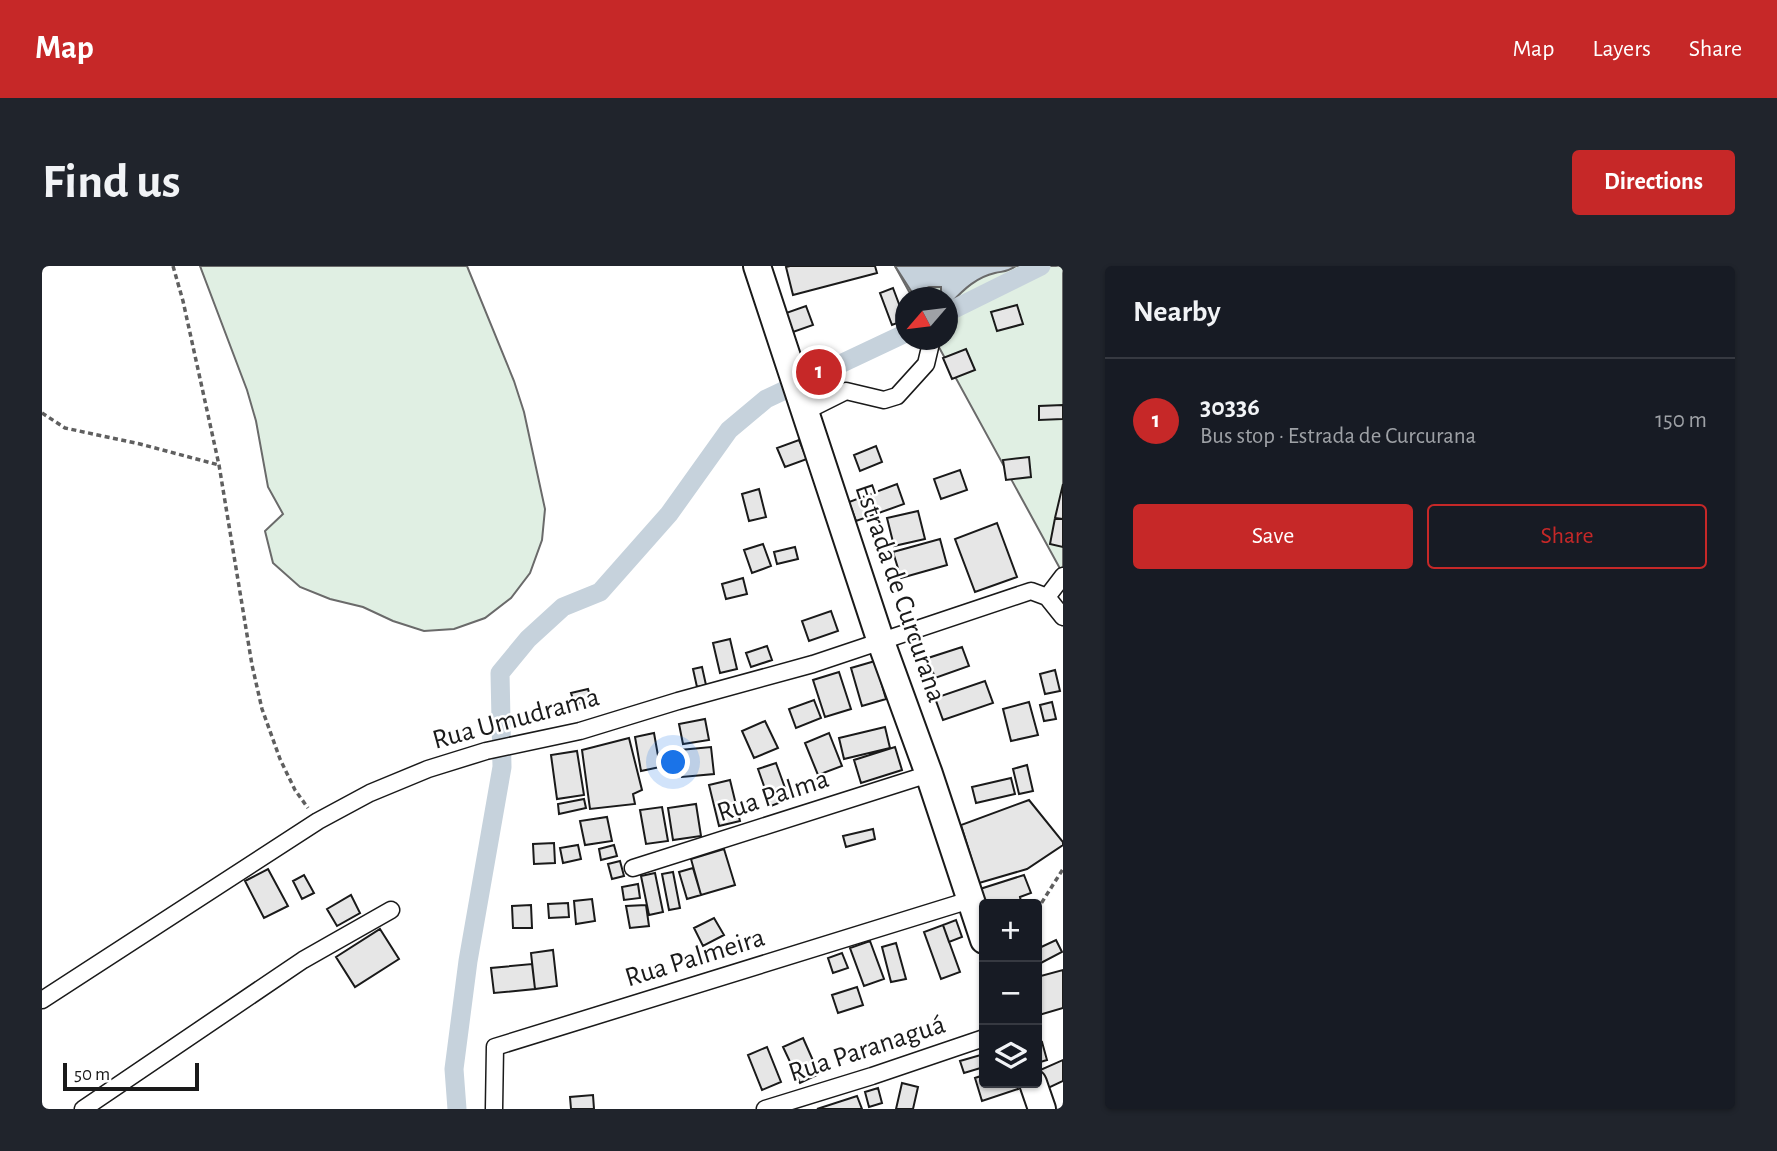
<!DOCTYPE html>
<html lang="en">
<head>
<meta charset="utf-8">
<style>
  :root { --surface:#171b24; --page:#20242c; --text:#f1f3f6; --muted:#9ea1a6; --line:#363941; --accent:#c62828 }
  body { margin:0; font-family:"Alegreya Sans",sans-serif; background:var(--page); color:var(--text) }
  .controls { position:absolute; right:21px; bottom:21px; display:grid; overflow:hidden; border-radius:7px; box-shadow:0 2px 5px #0004 }
  .controls button { width:63px; height:63px; display:grid; place-items:center; padding:0; border:0; border-bottom:2px solid var(--line); background:var(--surface); color:var(--text); font:35px sans-serif }
  .compass { position:absolute; left:853px; top:21px; width:63px; height:63px; border-radius:50%; background:var(--surface); box-shadow:0 2px 5px #0004; rotate:242deg }
  .scale { position:absolute; left:21px; bottom:18px; width:136px; box-sizing:border-box; padding-left:7px; border:4px solid #1a1a1a; border-top:0; font-size:19px; line-height:24px; white-space:nowrap; color:#1a1a1a; -webkit-text-stroke:5px #fff; paint-order:stroke }
  .you { position:absolute; left:632px; top:497px; width:24px; height:24px; margin:-18px; border:5px solid #fff; border-radius:50%; background:#1a73e8; box-shadow:0 0 0 10px #1a73e833 }
  .badge { display:grid; place-items:center; width:46px; height:46px; border-radius:50%; background:var(--accent); color:#fff; font-size:23px; font-weight:700 }
  .pin { position:absolute; translate:-50% -50%; border:4px solid #fff; box-shadow:0 2px 7px #0006 }
  .list { margin:0; padding:0; list-style:none }
  h2 { display:flex; justify-content:space-between; align-items:center; height:91px; margin:0; padding:0 28px; font-size:30px }
  h2 small { font-size:23px; font-weight:400; color:var(--muted) }
  .list li { display:grid; grid-template-columns:46px 1fr auto; gap:21px; align-items:center; box-sizing:border-box; height:126px; padding:0 28px; border-top:2px solid var(--line) }
  .list b { display:block; font-size:26px; white-space:nowrap }
  .list p { margin:0; font-size:23px; white-space:nowrap; color:var(--muted) }
  .list em { font-size:23px; font-style:normal; color:var(--muted) }
  .actions { display:flex; gap:14px; padding:21px 28px }
  .actions a { flex:1; padding:16px 0; border:2px solid var(--accent); border-radius:7px; text-align:center; font-size:24px; color:var(--accent) }
  .actions .main { background:var(--accent); color:#fff }
  .icon { flex:none; width:38px; height:38px; fill:none; stroke:currentColor; stroke-width:2; stroke-linecap:round; stroke-linejoin:round }
  .map { position:relative; flex:none; width:1021px; height:843px; overflow:hidden; border-radius:7px }
  header { display:flex; align-items:center; gap:42px; box-sizing:border-box; height:98px; padding:0 35px; background:var(--accent); color:#fff }
  header strong { font-size:33px }
  nav { display:flex; gap:38px; margin-inline-start:auto; font-size:24px }
  .intro { display:flex; align-items:center; justify-content:space-between; box-sizing:border-box; height:168px; padding:0 42px }
  h1 { margin:0; font-size:49px }
  .button { padding:18px 32px; border-radius:7px; background:var(--accent); color:#fff; font-size:24px; font-weight:700 }
  main { display:flex; gap:42px; padding:0 42px }
  aside { flex:1; background:var(--surface); border-radius:7px; box-shadow:0 2px 5px #0004 }
  .map>svg:first-child { display:block }
  .green { fill:#e0efe3; stroke:#6a6a6a; stroke-width:2 }
  .water { fill:#c6d2dc; stroke:#6a6a6a; stroke-width:2 }
  .lines { fill:none; stroke-linecap:round; stroke-linejoin:round }
  .canal { stroke:#c6d2dc; stroke-width:19 }
  .building { fill:#e6e6e6; stroke:#1a1a1a; stroke-width:2 }
  .street-casing { stroke:#1a1a1a; stroke-width:19 }
  .primary-casing { stroke:#1a1a1a; stroke-width:30 }
  .path { stroke:#5f5f5f; stroke-width:3.5; stroke-dasharray:5 3.5; stroke-linecap:butt }
  .street { stroke:#fff; stroke-width:16 }
  .primary { stroke:#fff; stroke-width:26 }
  .labels { text-anchor:middle; dominant-baseline:central; stroke-width:5; stroke-linejoin:round; paint-order:stroke }
  .street-label { font-size:28px; fill:#1a1a1a; stroke:#fff }
</style>
</head>
<body>
<header>
<strong>Map</strong>
<nav><a>Map</a><a>Layers</a><a>Share</a></nav>
</header>
<div class="intro"><h1>Find us</h1><a class="button">Directions</a></div>
<main>
<div class="map">
<svg width="1021" height="843" viewBox="0 0 1021 843">
  <rect width="100%" height="100%" fill="#fff"/>
  <path class="green" d="M158 0H425L472 115 482 146 503 243 500 274 488 307 469 332 443 352 412 363 382 365 351 355 321 341 288 333 258 321 231 297 223 265 241 248 226 221 214 155 205 124Z
    M853 0H1021V308L893 74H906V32L870 31Z"/>
  <path class="water" d="M853 0H974C966 6 962 5 953 7 935 11 922 23 910 36L906 34V32L899 31V21H887L871 28Z"/>
  <g class="lines">
    <path class="canal" d="M906 46 999 0
      M415 843 412 803 426 695 460 501 458 407 486 373 521 341 558 326 627 248 687 164 724 133 864 67"/>
  </g>
  <path class="building" d="M748 0H833L835 7 751 29 744 1Z
    M851 22 863 54 850 59 838 27Z
    M975 39 981 58 955 65 949 46Z
    M764 40 771 59 751 66 744 47Z
    M924 83 933 104 910 113 901 92Z
    M1021 139V153L997 154V140Z
    M757 174 765 193 743 201 735 182Z
    M834 180 840 196 818 205 812 189Z
    M987 191 989 211 964 214 961 194Z
    M918 204 925 224 899 233 892 213Z
    M855 218 862 238 814 255 807 236Z
    M1021 218V253L1013 252Z
    M717 223 724 251 707 255 700 228Z
    M876 245 883 273 852 280 845 252Z
    M1013 252 1021 253V281L1008 278Z
    M955 257 975 311 933 326 913 273Z
    M898 273 905 299 859 312 851 286Z
    M721 278 729 300 710 307 702 284Z
    M753 281 756 293 735 298 732 286Z
    M701 312 705 328 684 333 680 318Z
    M789 345 796 365 767 375 760 355Z
    M688 373 695 403 678 407 671 377Z
    M725 380 730 394 709 401 704 387Z
    M920 381 927 400 893 412 886 392Z
    M833 395 844 433 820 440 809 402Z
    M660 401 664 419 655 421 651 403Z
    M1013 404 1018 425 1003 428 998 408Z
    M797 406 809 443 783 451 771 414Z
    M943 415 951 437 901 454 893 432Z
    M546 423 549 434 533 439 529 427Z
    M772 434 779 452 754 462 747 443Z
    M987 436 996 469 969 475 961 443Z
    M1010 436 1014 453 1002 455 998 439Z
    M663 453 667 474 641 478 637 458Z
    M723 455 736 482 712 492 700 465Z
    M843 461 848 482 802 493 797 472Z
    M612 467 618 501 599 505 593 471Z
    M787 467 800 500 776 509 763 477Z
    M587 472 600 524 591 528 593 538 548 543 540 484Z
    M669 481 672 508 640 511 638 484Z
    M853 481 860 504 819 517 812 494Z
    M535 485 542 529 515 533 509 489Z
    M734 497 747 533 729 540 716 503Z
    M985 499 991 525 977 528 971 503Z
    M969 512 973 528 934 537 930 521Z
    M688 514 698 555 677 560 667 519Z
    M542 533 544 542 517 548 516 538Z
    M987 534 1021 576V579L985 603 937 617 919 559Z
    M654 538 659 570 631 574 626 542Z
    M620 541 626 575 604 578 598 544Z
    M565 551 570 575 543 579 538 555Z
    M831 563 833 573 804 581 801 570Z
    M512 577 513 597 492 598 491 578Z
    M536 579 539 593 521 597 518 582Z
    M572 579 575 590 559 594 557 583Z
    M682 583 693 619 659 629 649 593Z
    M578 595 582 610 570 613 566 598Z
    M651 602 659 629 645 633 637 606Z
    M226 603 246 640 222 652 203 615Z
    M631 606 638 642 627 644 620 608Z
    M613 607 621 646 607 649 599 610Z
    M262 609 272 627 260 633 251 615Z
    M982 609 989 627 978 631 979 636 974 638H943L938 623Z
    M596 618 598 632 582 634 580 621Z
    M309 629 318 647 295 660 285 643Z
    M550 633 553 655 534 658 532 635Z
    M526 637 527 651 507 652 506 638Z
    M489 639 490 662H471L470 640Z
    M604 639 607 660 588 662 584 640Z
    M672 652 682 669 661 680 652 662Z
    M914 654 920 671 907 676 901 659Z
    M901 659 918 706 899 713 882 666Z
    M338 663 357 693 313 721 294 691Z
    M1014 674 1020 686 995 699V683Z
    M828 675 842 713 822 720 808 682Z
    M854 677 864 713 849 716 840 681Z
    M511 684 515 720 493 723 489 687Z
    M800 687 806 702 791 707 786 692Z
    M490 698 493 723 452 727 449 702Z
    M1021 704V742L997 749 995 741V711Z
    M815 721 821 739 796 747 790 729Z
    M761 772 777 808 758 817 741 781Z
    M1000 776 1005 794 995 797V777Z
    M725 781 739 816 720 824 706 789Z
    M942 788V801L922 807 918 795Z
    M1021 794V815L1004 823 996 805Z
    M942 809V817H974L976 823 940 835 933 812Z
    M860 817 876 821 871 843H854Z
    M836 822 840 837 827 841 823 826Z
    M551 829 552 843H529L528 831Z
    M815 830 820 843H775Z"/>
  <g class="lines">
    <defs>
      <path id="street" d="M764 145 804 125 842 134 855 130 884 98 889 77
        M1005 331 1021 310
        M1005 331 1021 351
        M591 602 887 508
        M0 734 276 555 328 527 386 503 444 485 538 465 636 435 771 398 989 325 1005 331
        M41 843 261 694 349 644
        M452 843 453 781 928 634
        M723 843 830 810 942 772"/>
      <path id="primary" d="M715 0 839 376 887 508 942 674
        M991 817 1000 843"/>
    </defs>
    <use href="#street" class="street-casing"/>
    <use href="#primary" class="primary-casing"/>
    <path class="path" d="M131 0 141 35 177 199 210 399 220 443 238 493 253 524 266 542
      M0 147 23 162 98 178 177 199
      M995 644 1021 603"/>
    <use href="#street" class="street"/>
    <use href="#primary" class="primary"/>
  </g>
  <g class="labels">
    <g class="street-label">
      <text transform="translate(858 327) rotate(71)">Estrada de Curcurana</text>
      <text transform="translate(474 453) rotate(-15)">Rua Umudrama</text>
      <text transform="translate(731 530) rotate(-18)">Rua Palma</text>
      <text transform="translate(653 692) rotate(-17)">Rua Palmeira</text>
      <text transform="translate(825 783) rotate(-18)">Rua Paranaguá</text>
    </g>
  </g>
</svg>
<div class="controls">
<button>+</button>
<button>−</button>
<button><svg class="icon" aria-label="layers" viewBox="0 0 24 24"><path d="M12 4l9 5-9 5-9-5zM3 14l9 5 9-5"/></svg></button>
</div>
<svg class="compass" viewBox="-18 -18 36 36"><path d="M0-13l5 13h-10z" fill="#e53935"/><path d="M0 13l5-13h-10z" fill="#9ea1a6"/></svg>
<div class="scale">50 m</div>
<div class="you"></div>
<div class="pin badge" style="left:777px;top:106px">1</div>
</div>
<aside>
<h2>Nearby<small></small></h2>
<ul class="list">
<li><span class="badge">1</span><div><b>30336</b><p>Bus stop · Estrada de Curcurana</p></div><em>150 m</em></li>
</ul>
<div class="actions"><a class="main">Save</a><a>Share</a></div>
</aside>
</main>
</body>
</html>
